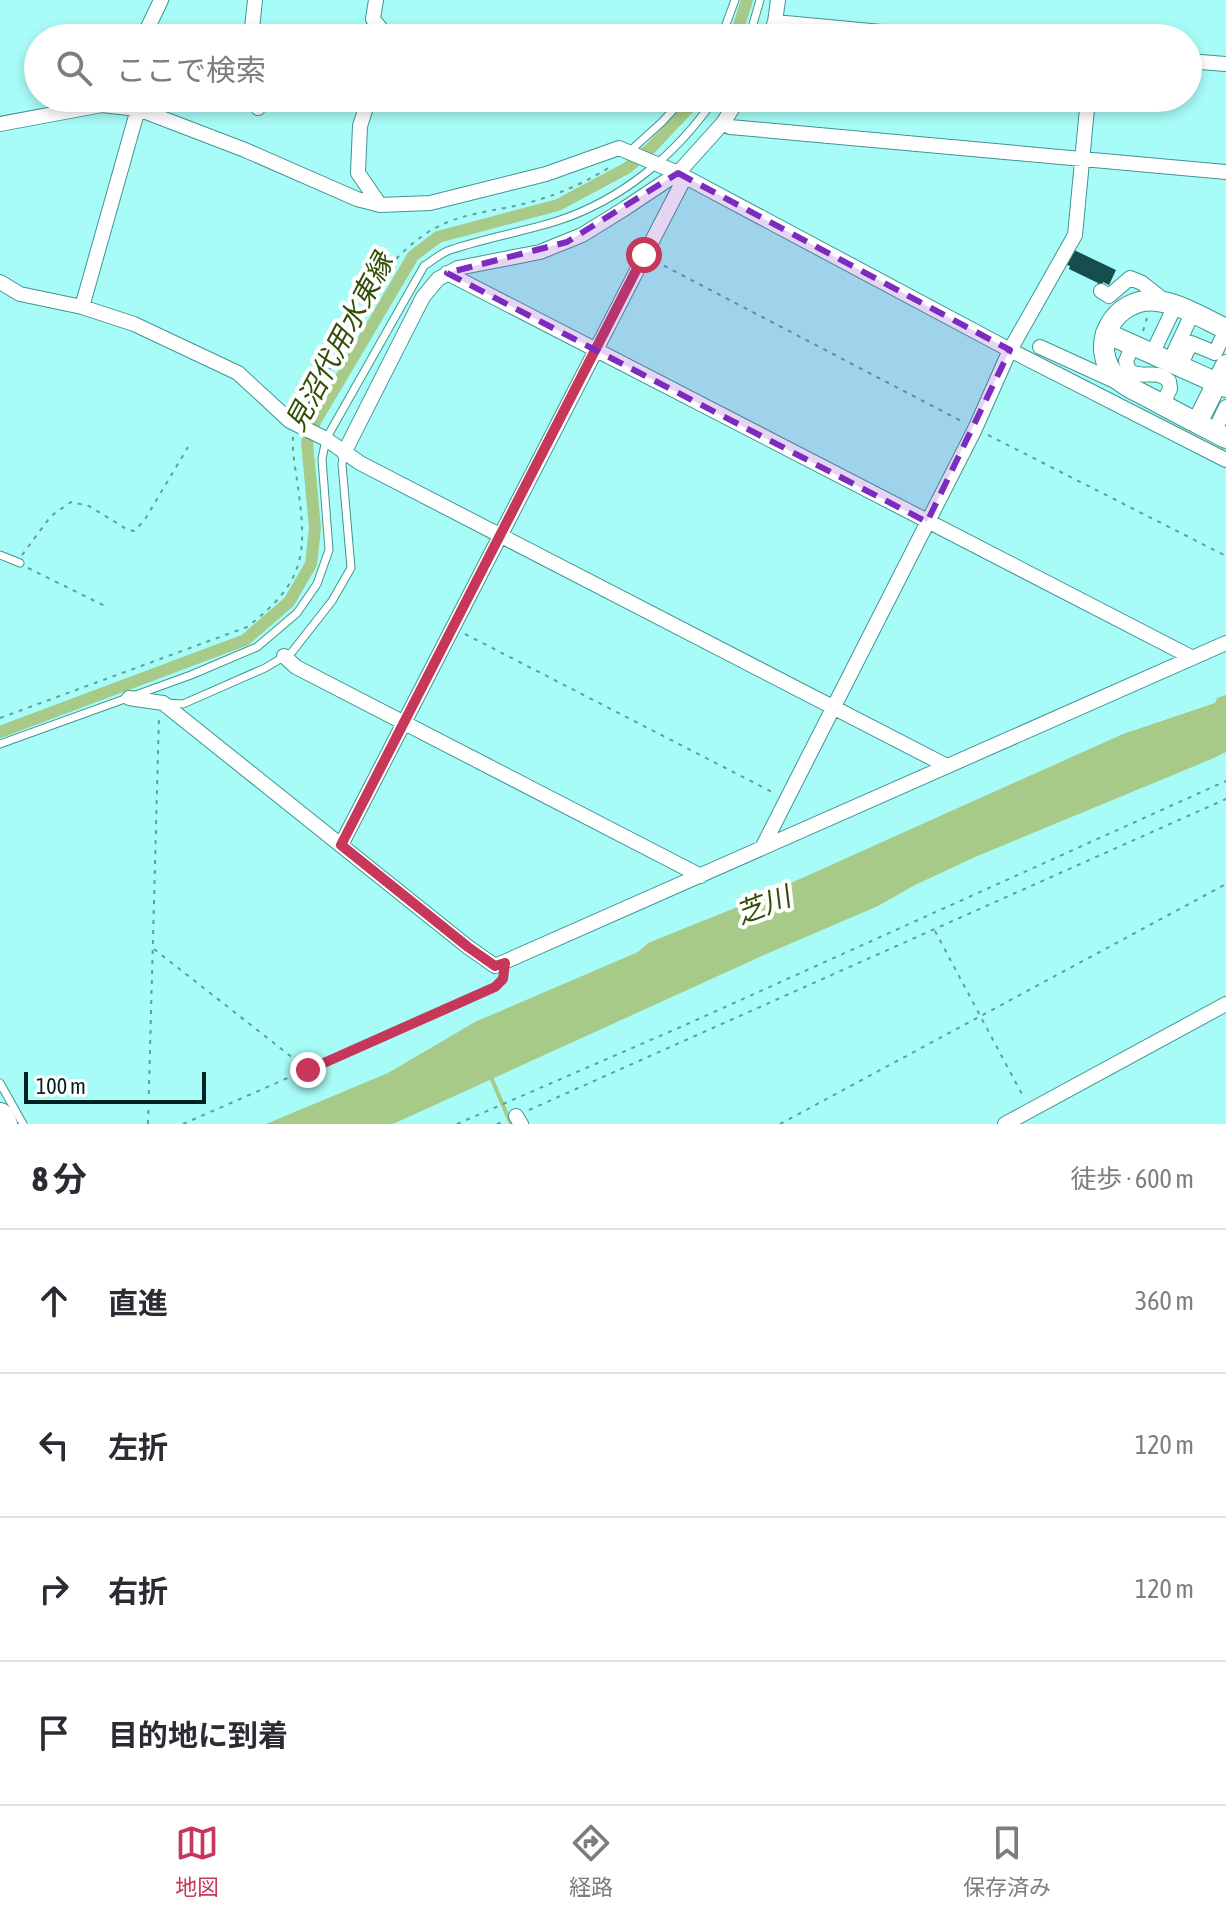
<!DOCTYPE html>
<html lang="ja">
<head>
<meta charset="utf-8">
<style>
  :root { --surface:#fff; --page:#f7f7f7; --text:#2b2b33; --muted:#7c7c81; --line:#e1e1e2; --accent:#c63759 }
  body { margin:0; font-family:"Asap Condensed","Noto Sans JP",sans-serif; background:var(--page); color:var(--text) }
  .scale { position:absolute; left:24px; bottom:20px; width:182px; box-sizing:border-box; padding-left:8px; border:4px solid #002120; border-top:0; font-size:22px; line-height:28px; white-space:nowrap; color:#002120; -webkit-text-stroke:6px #fff; paint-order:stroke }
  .stop { position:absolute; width:24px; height:24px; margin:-18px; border:6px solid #c63759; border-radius:50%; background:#fff }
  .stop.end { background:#c63759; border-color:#fff; box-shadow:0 2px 8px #0008 }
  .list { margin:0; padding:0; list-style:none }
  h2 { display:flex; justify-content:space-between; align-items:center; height:104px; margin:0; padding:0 32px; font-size:34px }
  h2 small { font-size:26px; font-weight:400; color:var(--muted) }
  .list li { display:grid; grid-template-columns:52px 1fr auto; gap:24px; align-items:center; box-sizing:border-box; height:144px; padding:0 32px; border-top:2px solid var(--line) }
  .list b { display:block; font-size:30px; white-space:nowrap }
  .list em { font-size:26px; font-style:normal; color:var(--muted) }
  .icon { flex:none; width:44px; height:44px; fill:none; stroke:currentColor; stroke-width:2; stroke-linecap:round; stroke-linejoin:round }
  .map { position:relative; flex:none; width:1226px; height:1124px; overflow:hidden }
  .search { position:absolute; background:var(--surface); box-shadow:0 4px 12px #0003; left:24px; right:24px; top:24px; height:88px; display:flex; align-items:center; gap:20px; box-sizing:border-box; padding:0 28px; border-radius:44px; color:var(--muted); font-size:30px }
  .sheet { height:680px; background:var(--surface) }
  nav { display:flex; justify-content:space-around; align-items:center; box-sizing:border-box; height:112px; border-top:2px solid var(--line); background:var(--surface); font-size:22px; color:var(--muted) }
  nav a { display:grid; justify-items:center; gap:4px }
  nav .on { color:var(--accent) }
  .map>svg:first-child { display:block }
  .water { fill:#a7ca88 }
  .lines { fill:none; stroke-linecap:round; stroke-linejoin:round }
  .stream { stroke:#a7ca88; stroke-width:4 }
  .canal { stroke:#a7ca88; stroke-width:12 }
  .building { fill:#154e4c }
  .lane-casing { stroke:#419591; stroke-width:9 }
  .street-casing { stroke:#419591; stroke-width:16 }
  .secondary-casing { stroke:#419591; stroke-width:22 }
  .highway-casing { stroke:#419591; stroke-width:28 }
  .path { stroke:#609e9b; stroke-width:2; stroke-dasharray:4 6; stroke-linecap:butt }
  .lane { stroke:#fff; stroke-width:7 }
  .street { stroke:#fff; stroke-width:14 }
  .secondary { stroke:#fff; stroke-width:20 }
  .highway { stroke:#fff; stroke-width:26 }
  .route { stroke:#c63759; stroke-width:10 }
  .marked { fill:#7b2cbf; fill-opacity:0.2; stroke:#7b2cbf; stroke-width:6; stroke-dasharray:16 10; stroke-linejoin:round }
  .labels { text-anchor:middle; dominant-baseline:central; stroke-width:8; stroke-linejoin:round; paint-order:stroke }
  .water-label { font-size:28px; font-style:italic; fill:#304e06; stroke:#fff }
</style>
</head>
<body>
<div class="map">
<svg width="1226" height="1124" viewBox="0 0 1226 1124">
  <rect width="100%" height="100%" fill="#a8fcf7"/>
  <path class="water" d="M1226 695V752L1214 758 975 857 915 885 878 906 764 955 393 1124H266L388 1073 475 1022 638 952 648 943 735 908 1123 734 1215 703 1217 698Z"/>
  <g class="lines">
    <path class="stream" d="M490 1075 511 1124"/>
    <path class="canal" d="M735 38 747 0
      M0 732 245 640 289 602 311 564 315 528 307 442 316 420 413 256 438 237 558 205 627 168 651 148 698 98"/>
  </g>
  <path class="building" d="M1074 250 1116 270 1109 285 1103 282 1101 287 1097 285 1098 283 1069 269 1070 266 1067 265Z"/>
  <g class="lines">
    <defs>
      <path id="lane" d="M721 38 735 0
        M749 38 760 0
        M630 151 662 122 684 98
        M0 555 20 563
        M165 703 183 704 265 668 292 652 332 601 351 568 342 464 344 453
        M0 744 191 675 257 647 297 613 317 584 329 550 322 459 326 439 424 266C432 261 441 253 450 250 485 238 522 232 557 221 622 200 677 154 715 98
        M0 1083 23 1124"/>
      <path id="street" d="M376 0 373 19 388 38
        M775 22 778 0
        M143 38 161 0
        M251 38 255 0
        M769 38 775 22 945 38
        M1188 61 1226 64
        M256 98 258 108
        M369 98 360 126 358 173 380 205
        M723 123 730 127 1226 172
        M0 124 102 105 138 109 245 150 357 199 380 205 430 203 546 174 619 148 678 173 1010 350 1226 460
        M447 273 1193 658
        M0 282 20 294 82 307 134 324 238 373 290 421 326 439 360 463 947 766
        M1101 291 1109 296 1130 278 1142 283 1166 302
        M82 307 138 109
        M1133 345 1126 361 1129 371C1143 380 1156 368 1169 381L1170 389 1162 405
        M1040 347 1119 383
        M1152 354 1175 306
        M1170 361 1192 314
        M1180 366 1191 343 1215 353 1226 330
        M1214 432 1226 407
        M344 453 423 297 438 279 458 268 540 252 582 235 624 209 678 173 723 123 739 98
        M284 656 296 667 701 876
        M129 698 163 703 468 947 495 966 1226 643
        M341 845 685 177
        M762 848 975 429 1010 350 1075 235 1088 98
        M516 1116 521 1124
        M1005 1124 1226 1004"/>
      <path id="secondary" d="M1226 329C1205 319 1180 304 1158 301 1115 295 1085 347 1118 379 1126 387 1139 392 1150 398 1175 412 1201 425 1226 438
        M1106 333 1226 387
        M1197 423 1226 365"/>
      <path id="highway" d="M0 1116 4 1124"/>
    </defs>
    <use href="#lane" class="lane-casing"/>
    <use href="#street" class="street-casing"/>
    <use href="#secondary" class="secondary-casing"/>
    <use href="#highway" class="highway-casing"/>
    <path class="path" d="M655 261 965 423
      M1143 331 1147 318
      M303 413 397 258C443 211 472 217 531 202 560 194 584 183 610 167
      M988 435 1226 556
      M22 555 51 516 71 502 89 506 128 530 134 531 144 521 188 447
      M28 568 109 608
      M465 634 776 794
      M0 718 247 627C308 580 307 552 297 480 295 466 292 451 293 437
      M935 931 1024 1098
      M154 949 307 1069
      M529 1110 1226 799
      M148 1124 159 716
      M183 1124 495 987 503 976
      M457 1124 683 1026 1226 781
      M497 1124 505 1121
      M780 1124 1226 884"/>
    <use href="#lane" class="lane"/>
    <use href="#street" class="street"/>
    <use href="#secondary" class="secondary"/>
    <use href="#highway" class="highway"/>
  </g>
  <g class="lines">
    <path class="route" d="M308 1070 495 987 503 979 505 963 495 966 468 947 341 845 644 255"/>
  </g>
  <path class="marked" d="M678 173 1010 350 927 522 447 273 567 242Z"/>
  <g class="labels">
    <g class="water-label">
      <text transform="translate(339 342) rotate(-62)">見沼代用水東縁</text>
      <text transform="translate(763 905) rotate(-21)">芝川</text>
    </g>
  </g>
</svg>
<div class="scale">100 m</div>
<div class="stop" style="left:644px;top:255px"></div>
<div class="stop end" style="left:308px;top:1070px"></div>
<div class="search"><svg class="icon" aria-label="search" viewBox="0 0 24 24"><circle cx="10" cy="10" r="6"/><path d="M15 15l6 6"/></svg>ここで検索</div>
</div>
<section class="sheet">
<h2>8 分<small>徒歩 · 600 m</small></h2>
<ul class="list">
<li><svg class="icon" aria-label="ahead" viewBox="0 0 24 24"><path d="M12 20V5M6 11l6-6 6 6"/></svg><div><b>直進</b></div><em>360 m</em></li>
<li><svg class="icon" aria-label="left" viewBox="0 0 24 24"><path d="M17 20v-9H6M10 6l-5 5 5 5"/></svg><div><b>左折</b></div><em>120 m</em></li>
<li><svg class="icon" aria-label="right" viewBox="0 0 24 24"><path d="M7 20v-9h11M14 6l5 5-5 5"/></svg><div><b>右折</b></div><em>120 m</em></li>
<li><svg class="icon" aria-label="arrive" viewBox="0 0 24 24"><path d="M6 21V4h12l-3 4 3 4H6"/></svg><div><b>目的地に到着</b></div></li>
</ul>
</section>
<nav>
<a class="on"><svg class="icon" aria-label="map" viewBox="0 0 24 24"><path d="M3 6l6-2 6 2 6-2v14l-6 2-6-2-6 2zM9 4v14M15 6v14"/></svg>地図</a>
<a><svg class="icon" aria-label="directions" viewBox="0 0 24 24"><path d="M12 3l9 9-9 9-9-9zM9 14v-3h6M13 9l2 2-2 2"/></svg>経路</a>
<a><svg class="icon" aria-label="saved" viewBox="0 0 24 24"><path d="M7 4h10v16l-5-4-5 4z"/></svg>保存済み</a>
</nav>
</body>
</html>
